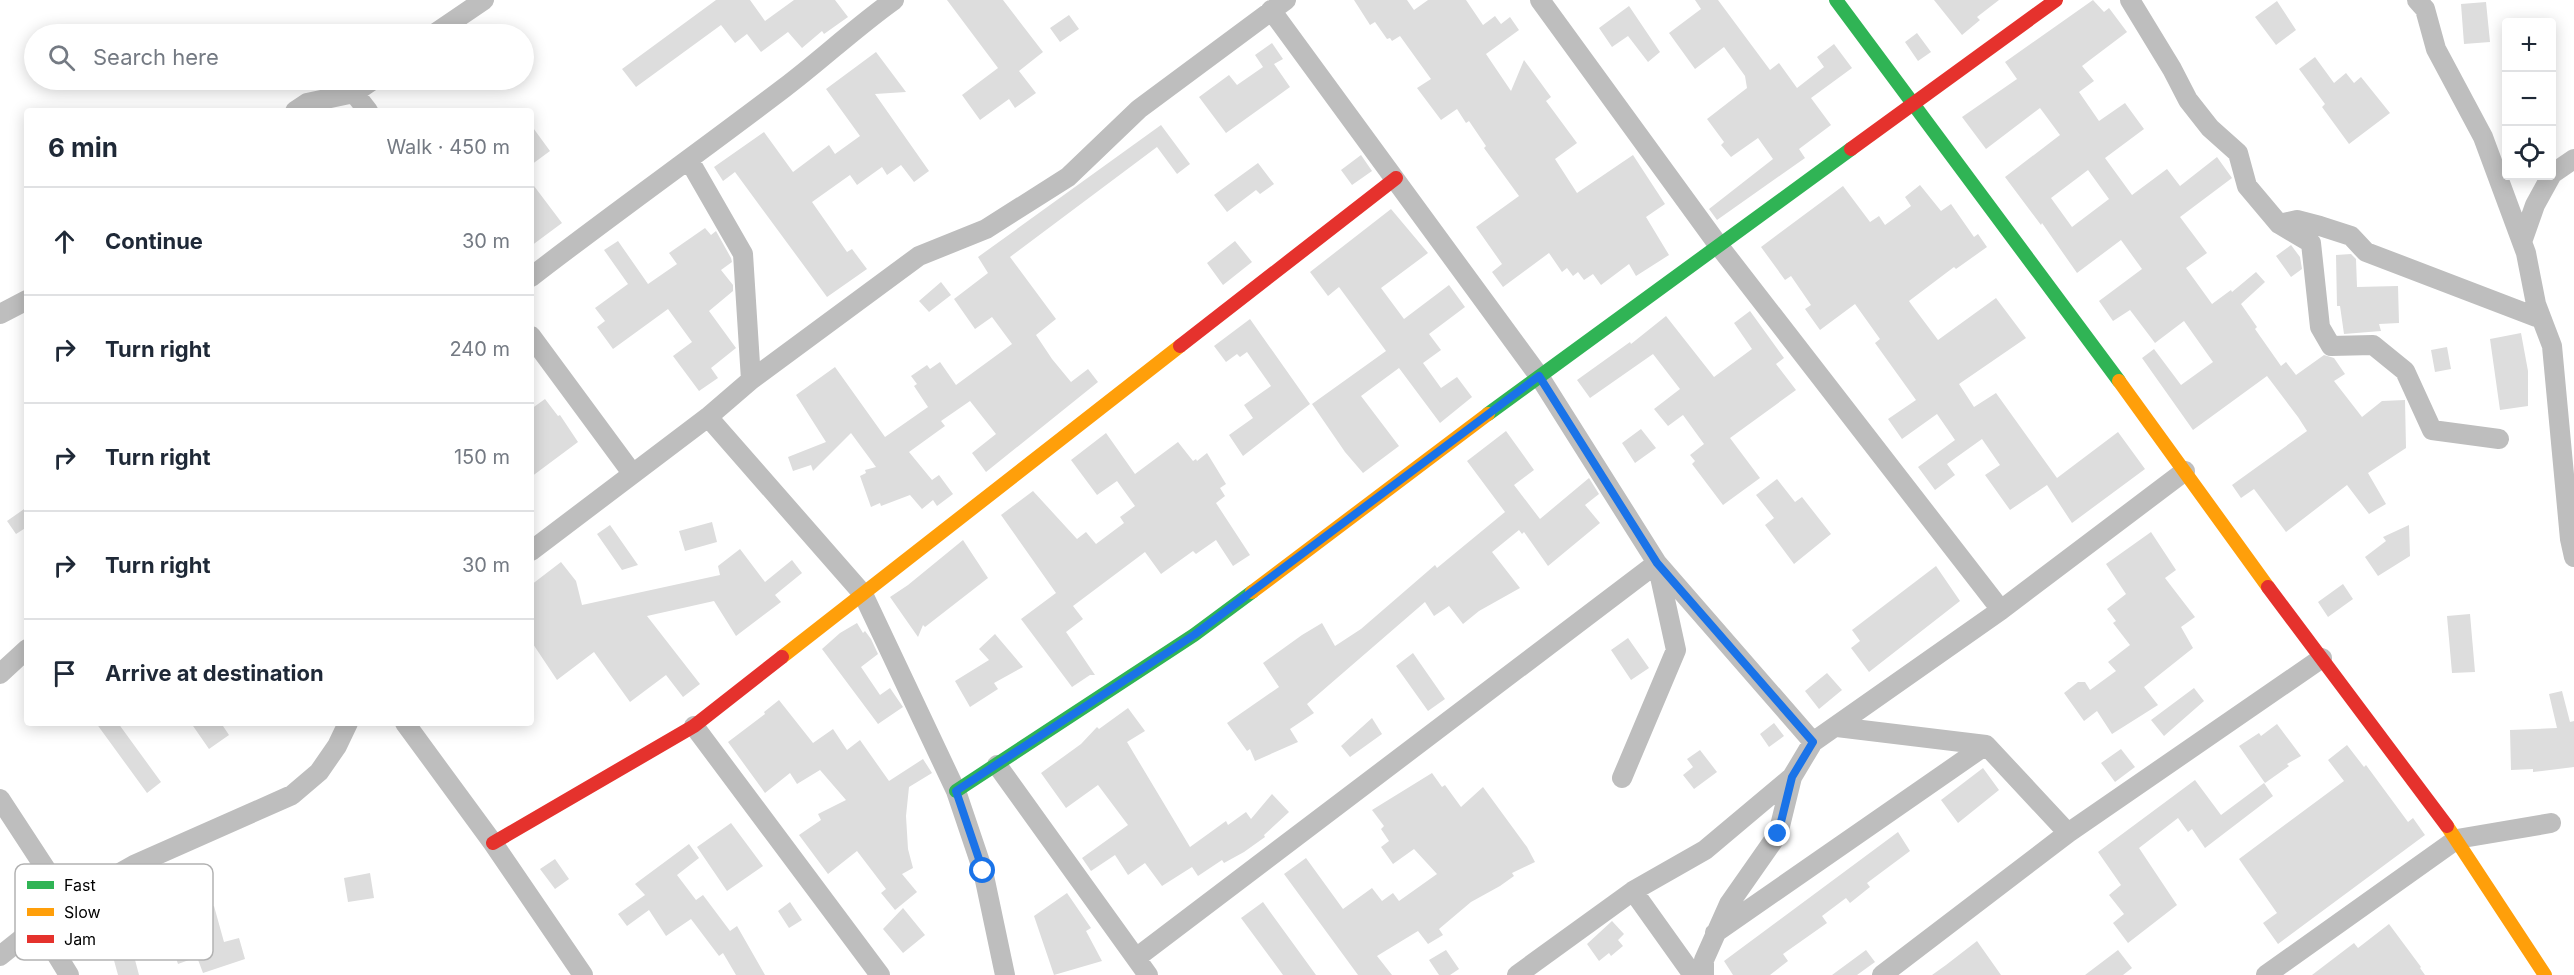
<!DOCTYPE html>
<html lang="en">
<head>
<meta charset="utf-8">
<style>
  :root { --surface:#fff; --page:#f6f6f7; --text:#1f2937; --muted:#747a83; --line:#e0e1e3 }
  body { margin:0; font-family:Inter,sans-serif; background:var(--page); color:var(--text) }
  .controls { position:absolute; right:18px; top:18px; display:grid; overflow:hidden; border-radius:6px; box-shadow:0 3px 15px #0003 }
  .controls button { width:54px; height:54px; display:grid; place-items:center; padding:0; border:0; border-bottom:2px solid var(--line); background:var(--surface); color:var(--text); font:30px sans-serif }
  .stop { position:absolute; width:18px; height:18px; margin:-14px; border:4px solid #1a73e8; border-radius:50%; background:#fff }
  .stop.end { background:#1a73e8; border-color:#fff; box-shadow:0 2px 6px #0008 }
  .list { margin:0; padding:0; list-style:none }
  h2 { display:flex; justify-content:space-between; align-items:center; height:78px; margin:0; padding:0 24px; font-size:26px }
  h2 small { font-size:20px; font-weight:400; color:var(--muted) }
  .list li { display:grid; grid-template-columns:39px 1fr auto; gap:18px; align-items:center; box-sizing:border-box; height:108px; padding:0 24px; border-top:2px solid var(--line) }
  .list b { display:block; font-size:22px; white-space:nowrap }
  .list em { font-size:20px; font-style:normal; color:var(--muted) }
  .icon { flex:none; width:33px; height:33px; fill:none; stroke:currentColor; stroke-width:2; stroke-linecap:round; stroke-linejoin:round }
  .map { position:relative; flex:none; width:2574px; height:975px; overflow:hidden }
  .search { position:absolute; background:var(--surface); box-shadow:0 3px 15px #0003; left:24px; top:24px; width:510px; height:66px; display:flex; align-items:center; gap:15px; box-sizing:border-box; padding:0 21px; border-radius:33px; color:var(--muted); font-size:22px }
  .panel { position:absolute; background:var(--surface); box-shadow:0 3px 15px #0003; left:24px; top:108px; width:510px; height:618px; border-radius:6px }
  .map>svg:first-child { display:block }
  .building { fill:#ddd; fill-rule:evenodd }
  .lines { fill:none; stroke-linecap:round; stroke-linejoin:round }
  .street { stroke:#bebebe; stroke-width:20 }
  .fast { stroke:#30b455; stroke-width:14 }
  .slow { stroke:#ff9f0a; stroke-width:14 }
  .jam { stroke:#e5322d; stroke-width:14 }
  .route { stroke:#1a73e8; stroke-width:8 }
  .key { fill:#fff; stroke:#b2b2b2; stroke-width:1.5 }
  .key-label { font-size:16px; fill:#000 }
</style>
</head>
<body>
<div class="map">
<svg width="2574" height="975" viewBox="0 0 2574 975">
  <rect width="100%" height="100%" fill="#fff"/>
  <path class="building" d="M716 0H750L765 21 794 0H835L848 17 824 34 822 31 802 48 788 32 761 52 747 34 735 43 721 25 636 87 622 69Z
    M947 0H1003L1043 52 1019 71 1036 93 1015 108 1009 99 980 120 962 95 998 68Z
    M1354 0H1407L1414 10 1428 0H1466L1483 25 1495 16 1501 24 1510 17 1519 30 1486 54 1511 91 1524 60 1551 97 1546 101 1577 143 1555 159 1577 193 1633 155 1665 204 1646 217 1669 255 1636 276 1629 264 1601 285 1593 274 1584 280 1578 272 1573 276 1567 268 1562 272 1549 253 1503 287 1492 272 1502 264 1476 227 1519 196 1484 148 1486 146 1469 121 1466 123 1457 109 1441 120 1417 88 1431 79 1400 36 1392 41 1390 38 1387 39 1375 22 1370 25Z
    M1695 0H1718L1770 70 1779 63 1797 88 1824 67 1817 57 1834 44 1852 68 1811 98 1831 125 1799 149 1805 158 1717 220 1709 209 1773 159 1758 138 1731 157 1721 145 1724 142 1707 119 1747 88 1745 76 1724 47 1695 69 1669 33 1701 9Z
    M1934 0H1999L1977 17 1980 20 1962 35Z
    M2093 0 2104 12 2109 8 2127 32 2082 66 2094 81 2079 92 2099 121 2125 103 2144 129 2105 158 2132 195 2167 169 2180 186 2217 157 2232 178 2180 217 2207 253 2186 268 2212 304 2231 290 2232 292 2256 272 2265 282 2241 304 2257 327 2255 329 2281 366 2286 362 2296 375 2324 355 2334 358 2345 374 2334 381 2362 417 2382 401 2405 400 2406 448 2368 473 2386 504 2369 514 2347 485 2286 532 2254 489 2241 498 2232 485 2307 431 2298 417 2267 376 2193 430 2142 358 2154 349 2181 385 2213 362 2184 321 2155 343 2130 310 2113 321 2099 301 2142 269 2121 240 2077 273 2042 223 2041 225 2005 177 2060 135 2040 108 1986 149 1962 117 2017 79 2005 62ZM2088 170 2109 199 2072 227 2051 198Z
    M2277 1 2296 30 2276 45 2255 17Z
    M2486 2 2490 42 2464 44 2461 4Z
    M1629 6 1660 52 1648 62 1628 36 1612 47 1599 28Z
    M1069 15 1079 29 1060 42 1050 28Z
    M1917 33 1931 52 1918 61 1905 42Z
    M1272 43 1283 59 1274 64 1290 87 1226 133 1199 97 1229 75 1237 85 1263 67 1255 55Z
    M876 52 906 92 875 94 929 171 914 182 901 165 887 175 882 167 857 185 850 175 812 202 847 252 852 249 867 269 827 297 735 172 723 181 714 167 764 132 793 172 829 145 835 154 860 136 826 89Z
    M2315 57 2334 83 2346 73 2354 83 2361 77 2390 113 2349 144 2322 107 2325 104 2299 69Z
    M531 125 550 151 531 165Z
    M1161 125 1190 164 1177 174 1157 147 1010 257 1056 319 1036 335 1052 359 1071 382 1088 369 1098 382 986 472 972 453 996 434 970 401 941 421 945 426 909 452 932 480 939 475 953 494 937 506 933 500 922 509 910 495 881 506 880 503 871 507 860 476 866 473 865 470 876 467 851 433 813 471 811 465 793 471 788 457 826 442 796 395 835 367 885 437 928 407 914 386 917 384 911 376 927 365 930 369 940 362 956 385 1012 344 992 317 975 329 954 299 988 273 978 257Z
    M1361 155 1372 171 1352 185 1341 170Z
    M1258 163 1274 184 1260 194 1256 190 1227 212 1214 195Z
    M531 182 562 223 531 246Z
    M1920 185 1941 211 1951 204 1974 237 1978 234 1987 247 1956 269 1954 267 1909 301 1911 304 1938 340 1996 298 2026 338 1959 384 1974 407 1996 393 2057 478 2118 432 2145 469 2072 523 2047 485 2010 510 1985 475 2000 465 1982 439 1947 464 1955 475 1935 490 1918 467 1955 440 1937 414 1902 439 1888 419 1916 400 1875 343 1880 339 1855 304 1820 330 1805 309 1811 305 1791 276 1785 280 1761 247 1843 186 1870 222 1879 216 1885 225 1911 206 1905 197Z
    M1391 209 1428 253 1381 288 1404 319 1449 285 1465 307 1429 334 1441 350 1423 363 1441 388 1457 377 1472 397 1440 423 1399 368 1361 396 1399 446 1363 473 1345 452 1312 404 1386 351 1339 287 1328 296 1310 272Z
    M705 228 711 235 716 231 731 258 732 262 721 270 733 285V291L709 311 736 348 711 368 718 378 699 391 673 356 692 342 668 309 613 349 597 327 605 321 595 308 628 284 604 250 618 241 648 284 677 264 669 253Z
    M1235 241 1252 262 1223 285 1207 263Z
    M2291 245 2300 257 2302 269 2291 277 2276 256Z
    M2351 254 2356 259 2357 287 2398 286 2399 323 2379 324 2381 331 2344 334 2340 306H2337L2336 255Z
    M941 282 951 295 929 312 919 301Z
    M1750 311 1784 358 1776 364 1796 390 1730 438 1760 478 1723 505 1692 464 1695 461 1690 455 1704 444 1683 415 1668 426 1654 409 1680 389 1653 354 1590 398 1577 380 1630 342 1631 344 1666 316 1714 377 1752 349 1734 323Z
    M1250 319 1310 404 1243 456 1229 435 1253 418 1244 405 1271 386 1247 352 1240 357 1237 354 1226 362 1214 346Z
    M2521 333 2528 371V406L2500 410 2490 339Z
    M2447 347 2451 369 2435 372 2431 350Z
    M545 399 558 416 560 415 578 442 531 477V409Z
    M1641 429 1656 448 1635 463 1622 443Z
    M1506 431 1534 470 1514 485 1540 519 1589 478 1599 494 1585 505 1600 523 1548 566 1524 532 1522 534 1519 530 1492 552 1520 588 1479 611 1463 624 1449 606 1434 616 1425 602 1307 704 1314 713 1290 729 1298 742 1255 761 1250 749 1247 751 1227 723 1279 687 1263 663 1302 635 1322 623 1335 646 1361 629 1435 565 1437 568 1505 512 1467 461Z
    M1106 433 1135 474 1178 442 1193 461 1196 459 1197 461 1207 453 1226 484 1220 488 1225 496 1216 503 1250 555 1233 566 1216 540 1196 554 1193 551 1161 574 1145 552 1073 606 1083 619 1066 632 1095 675H1090L1072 687 1021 619 1056 593 1001 515 1033 491 1077 539 1086 532 1096 544 1124 523 1120 517 1135 506 1117 481 1097 495 1071 460Z
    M1777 479 1795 502 1802 497 1831 534 1794 564 1765 525 1774 518 1756 495Z
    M27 507V527L16 534 7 521Z
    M712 522 717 542 685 551 679 531Z
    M610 525 638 565 622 570 597 534Z
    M2409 525 2410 556 2378 576 2365 557 2386 541 2383 537Z
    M2151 532 2176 570 2165 578 2195 617 2181 627 2193 648 2144 687 2158 705 2112 734 2097 711 2084 721 2064 693 2078 682H2085L2090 690 2116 671 2108 662 2130 645 2113 623 2116 621 2107 609 2126 594 2106 564Z
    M963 540 988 578 925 627 923 625 918 637 890 597 908 585Z
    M740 549 765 582 792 560 802 573 775 595 781 602 736 636 714 601 647 616 700 684 683 697 666 675 630 702 594 652 557 680 531 641V585L561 562 576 581 582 605 720 575 718 566Z
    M1936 566 1960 601 1869 672 1851 648 1860 641 1852 630Z
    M2343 584 2353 599 2328 617 2318 602Z
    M2470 614 2475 672 2452 673 2447 616Z
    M857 623 863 633 865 631 871 639 878 654 861 667 880 695 890 688 903 707 878 724 822 649 840 633Z
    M995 634 1023 667 994 683 998 689 970 707 955 681 989 660 979 649Z
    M1628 638 1649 668 1631 680 1611 650Z
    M1413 653 1445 699 1428 711 1396 666Z
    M1827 673 1842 690 1819 709 1805 691Z
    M2194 688 2204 701 2164 736 2151 720Z
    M2562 691 2570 722 2574 721V767L2533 772V769L2511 770 2510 730 2557 728 2549 694Z
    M779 700 813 743 833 729 847 750 860 740 889 781 923 759 932 773 909 787 906 816 908 849 913 868 902 874 917 892 895 910 881 893 886 889 857 851 828 874 799 835 821 820 818 814 846 800 820 770 797 784 790 773 765 793 728 742 765 714 764 712Z
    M1128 708 1145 731 1127 742 1190 847 1226 821 1228 825 1246 812 1251 819 1272 794 1289 812 1264 835 1265 837 1244 852 1224 863 1222 860 1198 876 1192 867 1162 886 1145 863 1128 875 1115 855 1091 871 1082 858 1128 825 1098 785 1066 808 1041 773 1081 744 1097 727 1099 729Z
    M1372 718 1382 734 1350 757 1341 746Z
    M96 723H118L161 782 147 793Z
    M191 723H221L229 735 209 749Z
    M1774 723 1784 736 1769 747 1760 734Z
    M2277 724 2301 756 2287 764 2289 766 2265 783 2239 746 2259 733 2261 736Z
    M2347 745 2364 767 2366 765 2408 822 2413 818 2425 835 2278 944 2263 923 2277 913 2239 859 2344 781 2328 760Z
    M2121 749 2135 767 2115 782 2101 763Z
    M1700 750 1717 772 1694 789 1683 775 1693 767 1687 759Z
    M1983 768 1999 790 1958 823 1941 800Z
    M1432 773 1442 787 1445 785 1461 807 1483 787 1527 847 1535 862 1512 873 1514 876 1500 886 1471 902 1439 929 1443 935 1428 944 1418 931 1377 956 1392 975H1358L1284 874 1306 858 1343 909 1372 888 1382 901 1393 893 1399 901 1437 874 1414 849 1393 864 1381 847 1389 841 1381 829 1384 826 1372 810Z
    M2195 780 2221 815 2264 783 2273 796 2205 848 2192 829 2188 832 2178 818 2139 848 2177 905 2128 943 2113 923 2124 914 2109 895 2121 885 2098 852Z
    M731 823 763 866 727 891 697 847Z
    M1898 832 1910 851 1867 883 1870 887 1850 903 1846 898 1822 916 1827 923 1783 954 1788 961 1770 975H1733L1724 961Z
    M689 844 699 858 677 875 696 900 703 895 730 931 737 926 765 975H736L723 953 719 956 691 919 666 936 649 910 627 926 618 914 645 895 635 884Z
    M555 859 569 879 555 889 540 869Z
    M370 873 374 898 348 902 344 878Z
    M1067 893 1091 928 1086 931 1102 961 1054 975 1034 916Z
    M790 902 802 920 789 928 778 911Z
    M1263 902 1316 975H1283L1241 918Z
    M214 906 224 942 239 938 245 959 203 973 197 957 178 964 172 946 194 938 187 914Z
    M903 908 925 935 903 953 883 929Z
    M1612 921 1624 934 1618 940 1623 946 1611 956 1609 953 1599 961 1587 944Z
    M2389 924 2421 967 2420 968 2425 975H2312L2354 943 2358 948Z
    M129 937 139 975H118L109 942Z
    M1977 941 2001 975H1932L1946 965Z
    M1446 950 1459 969 1450 975H1439L1429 960Z
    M1866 950 1875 962 1857 975H1832Z
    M2118 950 2132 968 2123 975H2085Z"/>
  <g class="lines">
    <path class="street" d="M1540 0 1719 246 2001 610
      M2130 0 2172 69 2188 100 2210 128 2238 153 2247 186 2279 224 2311 243 2320 327 2331 346 2373 345 2405 371 2432 430 2499 439
      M2417 0 2425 9 2436 49 2483 137 2526 253 2536 304 2552 346 2570 539 2574 557
      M1271 10 1539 376 1657 563 1813 742
      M434 34 484 0
      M354 93 368 111
      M295 111 307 103 354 93 373 80
      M689 160 743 254 751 380
      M2552 174 2574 159
      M2279 224 2297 220 2320 226 2351 236 2366 252 2536 317V304
      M2522 242 2535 205 2551 176
      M531 277C614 213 700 152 784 88 821 60 856 27 894 0
      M0 314 27 300
      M531 336 632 473
      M708 417 863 594 956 791 983 871 1005 975
      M531 551 708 417 751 380 919 256 986 229 1068 177 1139 109 1286 0
      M0 674 27 649
      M405 723 493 843 583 975
      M694 726 880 975
      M1837 727 1986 745 2068 833
      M997 765 1148 975
      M0 799 51 877 39 926 69 975
      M1633 891 1693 975
      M1715 933 1986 745
      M0 956 65 904 134 865 292 795 319 772 337 746 348 723
      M1136 958 1657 563 1676 650 1622 778
      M1517 975 1633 891 1705 850 1792 777 1813 742 2001 610 2185 471
      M1704 975V960L1729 904 1778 834 1792 777
      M1882 975 2068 833 2322 658
      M2266 975 2457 839 2551 823"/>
    <path class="fast" d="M1836 0 2119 381
      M1488 414 1851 149
      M956 791 1194 635 1252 592"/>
    <path class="slow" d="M2119 381 2268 587
      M1252 592 1488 414
      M782 657 1180 346
      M2447 826 2545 975"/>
    <path class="jam" d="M1851 149 2056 0
      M1180 346 1396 178
      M2268 587 2447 826
      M493 843 694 726 782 657"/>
  </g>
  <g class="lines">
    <path class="route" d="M983 871 956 791 1194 635 1539 376 1657 563 1813 742 1792 777 1778 834"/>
  </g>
  <rect x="15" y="864" width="198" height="96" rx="9" class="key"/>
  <rect x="27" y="881" width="27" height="8" fill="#30b455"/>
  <rect x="27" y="908" width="27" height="8" fill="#ff9f0a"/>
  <rect x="27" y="935" width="27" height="8" fill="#e5322d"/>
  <g class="key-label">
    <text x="64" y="891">Fast</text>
    <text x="64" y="918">Slow</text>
    <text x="64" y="945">Jam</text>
  </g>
</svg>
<div class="controls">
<button>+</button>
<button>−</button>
<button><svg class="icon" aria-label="locate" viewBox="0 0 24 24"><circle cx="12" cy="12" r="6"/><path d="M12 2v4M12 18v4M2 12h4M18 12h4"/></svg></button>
</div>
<div class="stop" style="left:983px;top:871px"></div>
<div class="stop end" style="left:1778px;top:834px"></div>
<div class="search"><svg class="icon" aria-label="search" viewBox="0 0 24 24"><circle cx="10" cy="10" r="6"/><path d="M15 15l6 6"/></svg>Search here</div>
<section class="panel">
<h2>6 min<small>Walk · 450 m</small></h2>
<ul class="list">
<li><svg class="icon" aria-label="ahead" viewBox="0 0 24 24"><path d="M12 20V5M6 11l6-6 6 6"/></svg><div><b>Continue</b></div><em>30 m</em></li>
<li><svg class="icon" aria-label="right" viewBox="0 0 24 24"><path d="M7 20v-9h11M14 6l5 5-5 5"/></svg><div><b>Turn right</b></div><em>240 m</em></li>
<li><svg class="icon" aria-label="right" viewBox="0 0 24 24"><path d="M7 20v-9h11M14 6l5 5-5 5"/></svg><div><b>Turn right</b></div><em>150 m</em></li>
<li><svg class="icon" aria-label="right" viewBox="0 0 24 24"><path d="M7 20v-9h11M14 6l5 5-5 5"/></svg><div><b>Turn right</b></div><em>30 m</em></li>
<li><svg class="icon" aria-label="arrive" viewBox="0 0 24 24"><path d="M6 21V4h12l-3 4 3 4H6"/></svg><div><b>Arrive at destination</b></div></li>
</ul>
</section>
</div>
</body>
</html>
